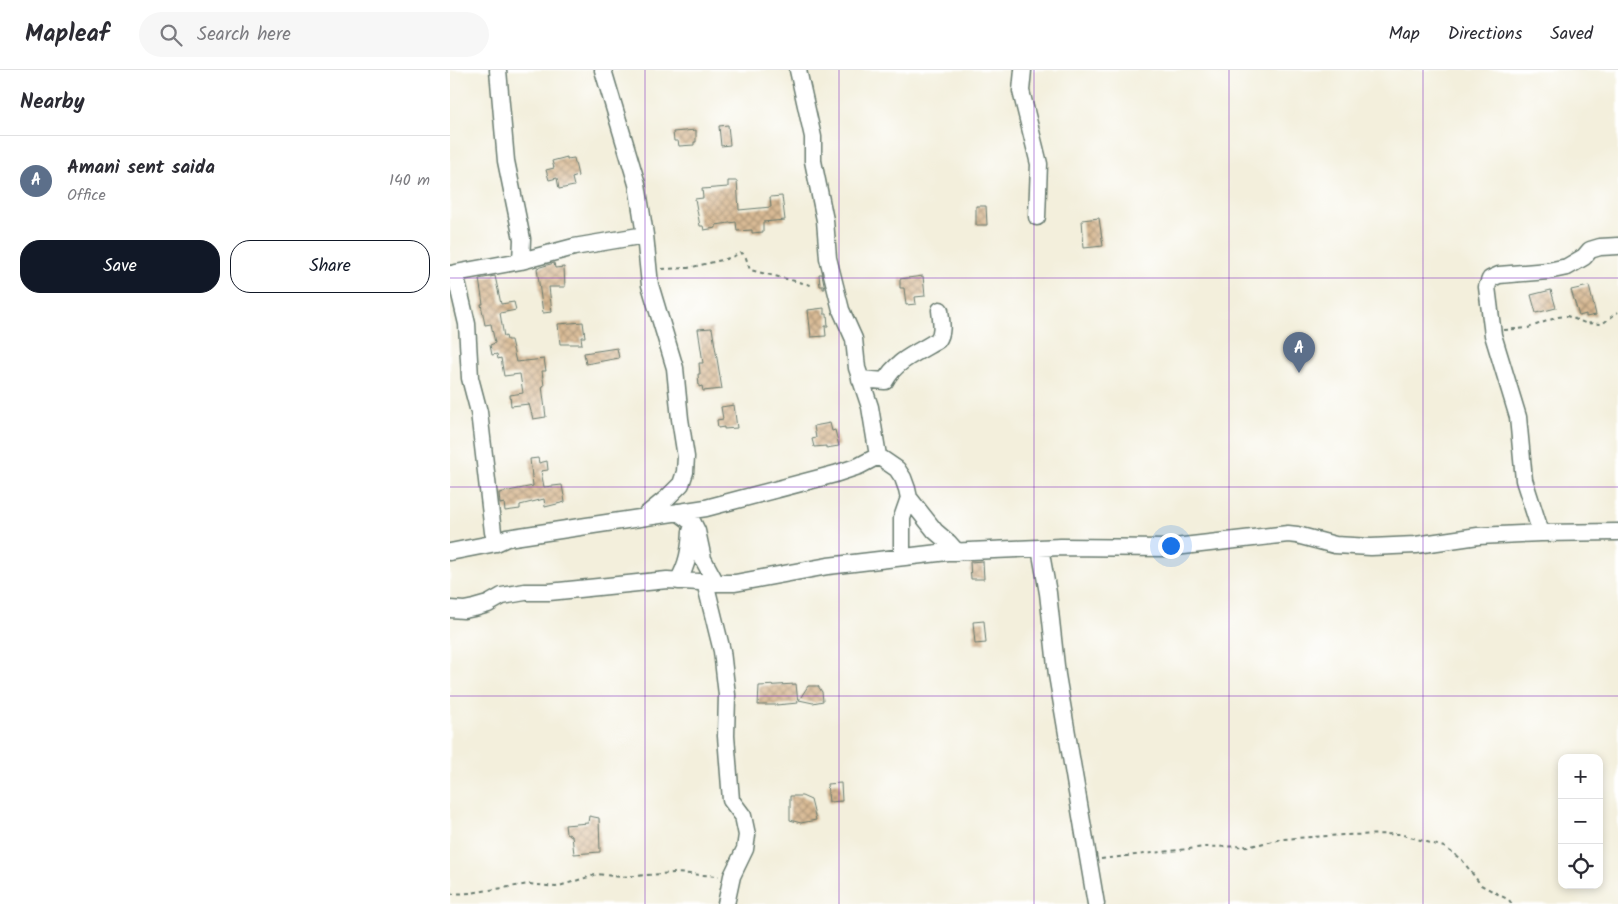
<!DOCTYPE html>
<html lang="en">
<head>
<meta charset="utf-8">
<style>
  :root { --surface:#fff; --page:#f7f7f7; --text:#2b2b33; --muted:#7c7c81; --line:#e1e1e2; --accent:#111827 }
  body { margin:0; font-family:Kalam,sans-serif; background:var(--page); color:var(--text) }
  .controls { position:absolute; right:15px; bottom:15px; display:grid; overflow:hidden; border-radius:10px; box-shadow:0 2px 8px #0003 }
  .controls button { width:45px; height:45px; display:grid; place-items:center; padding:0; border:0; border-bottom:1px solid var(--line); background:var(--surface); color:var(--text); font:25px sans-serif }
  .you { position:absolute; left:720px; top:475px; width:18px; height:18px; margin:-12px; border:4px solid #fff; border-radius:50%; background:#1a73e8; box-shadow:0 0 0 8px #1a73e833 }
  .badge { display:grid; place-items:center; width:32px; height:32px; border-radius:50%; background:var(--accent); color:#fff; font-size:16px; font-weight:700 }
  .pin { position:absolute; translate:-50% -41px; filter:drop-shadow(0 1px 2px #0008) }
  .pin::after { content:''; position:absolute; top:26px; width:18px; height:15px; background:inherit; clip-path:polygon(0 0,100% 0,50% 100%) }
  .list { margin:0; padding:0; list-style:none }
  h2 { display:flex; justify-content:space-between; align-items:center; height:65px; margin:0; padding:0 20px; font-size:21px }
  h2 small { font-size:16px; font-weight:400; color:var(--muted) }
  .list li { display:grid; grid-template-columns:32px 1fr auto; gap:15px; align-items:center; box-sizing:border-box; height:90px; padding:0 20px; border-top:1px solid var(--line) }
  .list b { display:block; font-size:19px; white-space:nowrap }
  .list p { margin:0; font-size:16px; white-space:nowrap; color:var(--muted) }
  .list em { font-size:16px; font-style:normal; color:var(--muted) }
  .actions { display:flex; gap:10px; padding:15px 20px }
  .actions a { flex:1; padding:11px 0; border:1px solid var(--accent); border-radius:20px; text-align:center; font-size:18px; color:var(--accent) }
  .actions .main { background:var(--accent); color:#fff }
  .icon { flex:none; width:28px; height:28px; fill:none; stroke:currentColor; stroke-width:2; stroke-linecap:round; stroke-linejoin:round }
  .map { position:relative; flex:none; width:1168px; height:834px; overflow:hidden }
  header { display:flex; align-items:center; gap:30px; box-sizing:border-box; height:70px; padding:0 25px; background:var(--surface); border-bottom:1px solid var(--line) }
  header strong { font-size:24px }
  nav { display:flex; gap:28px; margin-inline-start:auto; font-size:18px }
  .search { width:350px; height:45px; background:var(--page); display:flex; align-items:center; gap:12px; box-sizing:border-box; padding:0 18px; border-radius:28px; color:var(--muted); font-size:19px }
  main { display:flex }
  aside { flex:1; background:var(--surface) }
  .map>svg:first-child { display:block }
  .building { fill:url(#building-cross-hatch) }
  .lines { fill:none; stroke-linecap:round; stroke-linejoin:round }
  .minor-casing { stroke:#697b6f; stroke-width:19 }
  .path { stroke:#697b6f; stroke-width:2; stroke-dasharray:4 4; stroke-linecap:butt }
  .minor { stroke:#fff; stroke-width:16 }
  .grid { fill:none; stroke:#7b2cbf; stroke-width:1; stroke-opacity:0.55 }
</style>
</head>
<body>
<header>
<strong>Mapleaf</strong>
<div class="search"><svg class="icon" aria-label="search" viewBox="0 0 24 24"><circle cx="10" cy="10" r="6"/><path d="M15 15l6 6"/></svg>Search here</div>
<nav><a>Map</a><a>Directions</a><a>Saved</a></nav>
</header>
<main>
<aside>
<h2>Nearby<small></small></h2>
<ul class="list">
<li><span class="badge" style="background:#5c6f8a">A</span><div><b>Amani sent saida</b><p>Office</p></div><em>140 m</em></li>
</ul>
<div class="actions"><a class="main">Save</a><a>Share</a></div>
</aside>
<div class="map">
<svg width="1168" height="834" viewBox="0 0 1168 834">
  <defs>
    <pattern id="building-cross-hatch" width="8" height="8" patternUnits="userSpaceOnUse" patternTransform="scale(1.25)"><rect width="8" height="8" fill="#d8ba94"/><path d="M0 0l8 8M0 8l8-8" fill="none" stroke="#af987a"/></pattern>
  </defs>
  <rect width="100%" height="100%" fill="#fff"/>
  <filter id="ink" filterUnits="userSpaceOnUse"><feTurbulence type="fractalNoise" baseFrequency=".02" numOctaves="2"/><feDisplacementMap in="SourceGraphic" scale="10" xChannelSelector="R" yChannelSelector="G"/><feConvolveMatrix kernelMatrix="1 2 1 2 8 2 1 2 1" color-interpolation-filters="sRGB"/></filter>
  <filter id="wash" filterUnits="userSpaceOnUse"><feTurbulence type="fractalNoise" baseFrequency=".0096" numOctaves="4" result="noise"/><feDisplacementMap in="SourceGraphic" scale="20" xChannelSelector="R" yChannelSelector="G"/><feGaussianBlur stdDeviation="1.12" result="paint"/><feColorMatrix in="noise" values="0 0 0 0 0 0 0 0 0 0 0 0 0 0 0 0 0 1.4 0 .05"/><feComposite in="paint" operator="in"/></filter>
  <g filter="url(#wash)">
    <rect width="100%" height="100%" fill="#f3efdc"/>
    <g id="blocks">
      <path class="building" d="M278 55 280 75 271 76 269 56Z
        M246 60V72H244V75L229 76 228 71H224L223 62Z
        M117 87V89L124 88 128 106 122 108 124 116 109 119 107 108 99 110 96 100 104 98 102 91Z
        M278 111H287L289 140 321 137 320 127 332 126 335 150 313 152V162L302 163V160L287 161 286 152 266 155V158L254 160 253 156H250L245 129 253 128 252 119 278 117Z
        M526 136H536L537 155H526Z
        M649 148 653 176 634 178 632 150Z
        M104 193 105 198 114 197 115 217H99L102 242 93 243 87 198Z
        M369 204H372L375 219H373V216H370Z
        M45 206 51 234 64 232 66 240 50 243 54 267 56 266 57 270H61L66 292 94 289 96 301H92L94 316H92L96 347 83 349 79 334 61 336 60 325 73 323 70 304 54 306 51 288 48 289 47 284 42 285 40 275 45 273 41 254 35 255 31 234H33L29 209Z
        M473 206 475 226 465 227 466 234 456 235 454 218H450V209Z
        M1139 216 1146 245 1136 247V244L1129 246 1121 220Z
        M1101 220 1106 238 1086 243 1081 225Z
        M374 238V244H377L378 256H375L376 266 361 267 358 240Z
        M133 252 135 267H131L132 274H110L108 254Z
        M262 258 272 319 253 321 252 316 249 317 248 304H250L249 293H253L248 259Z
        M167 278 169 288 136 294 134 283Z
        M284 335 287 358 274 359V357L268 358 267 350 273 349 271 337Z
        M380 353 382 361 385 360 389 376 376 378V376L364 377 362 369 366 368 364 356Z
        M88 388 89 393 97 391 98 400 91 401 94 417 112 415 115 432 95 437 94 429 70 435V439L55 441 54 433 50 434 49 423 83 416 80 389Z
        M533 491 534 509H521L520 492Z
        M534 551 536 573 525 574 523 552Z
        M346 614 348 633 326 635H308L309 616Z
        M358 616H368L372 622 373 631 363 633 349 630Z
        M391 713 392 731 379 732 377 714Z
        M340 726H352L361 730 366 750 351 753 340 750Z
        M139 746 149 748 150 782 124 784 122 766 116 763 115 755 138 753Z"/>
    </g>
  </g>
  <g filter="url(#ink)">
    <use href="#blocks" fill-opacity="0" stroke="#697b6f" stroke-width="1"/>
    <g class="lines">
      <defs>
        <path id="minor" d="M48 0 56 91 72 169 71 191
          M153 0 187 114 195 165
          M348 0 363 67V91L375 150 378 188 391 240 404 269 407 298 420 337 428 386
          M573 0 571 21 589 94 587 147
          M5 203 17 254 20 308 29 342 43 462 46 473
          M0 204 71 191 124 177 195 165 200 215 225 298 230 349 236 387 235 402 231 414 217 428 196 445
          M410 309 435 311C446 290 469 282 488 270 494 261 491 251 490 240
          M459 428 485 461 499 473 507 482
          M228 442 243 453 247 461 253 489 266 513
          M1091 463 1074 410 1068 347 1043 265 1037 217 1040 209 1049 205 1098 201 1117 197 1134 187 1140 180 1150 177 1168 176
          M590 478 598 523 607 605 646 834
          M0 482 46 473 57 468 256 438 385 404 409 396 428 386 447 399 453 408 457 419 459 428 452 448V486
          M228 511C238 494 240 479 241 461
          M255 512 272 581 277 625 276 666 281 730 293 746 297 765 295 779 282 806 276 834
          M0 539 14 540 24 538 38 534 52 526 75 522H99L217 510 266 513H285L378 496 497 482 611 477 716 478 838 464 847 465 885 475 921 477 966 475 1028 466 1091 463 1168 462"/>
      </defs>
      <use href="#minor" class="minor-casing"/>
      <path class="path" d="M212 199 238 198 276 189 292 183 295 185 300 200 361 215
        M1054 260 1078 258 1108 247 1117 246 1135 253 1152 254 1168 242
        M651 789 755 777 801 776 832 769 893 765 950 764 994 777 1012 790 1031 815 1059 830 1062 834
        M0 824 20 823 79 814 106 817 148 804 171 807 224 803 269 806"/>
      <use href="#minor" class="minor"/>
    </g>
  </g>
  <path class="grid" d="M195 0V834M389 0V834M584 0V834M779 0V834M973 0V834M0 208H1168M0 417H1168M0 626H1168"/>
</svg>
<div class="controls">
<button>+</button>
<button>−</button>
<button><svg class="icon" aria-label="locate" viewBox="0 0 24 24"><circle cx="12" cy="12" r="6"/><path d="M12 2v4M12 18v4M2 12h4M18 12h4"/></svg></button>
</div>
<div class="you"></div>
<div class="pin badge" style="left:849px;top:303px;background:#5c6f8a">A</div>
</div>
</main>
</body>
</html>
